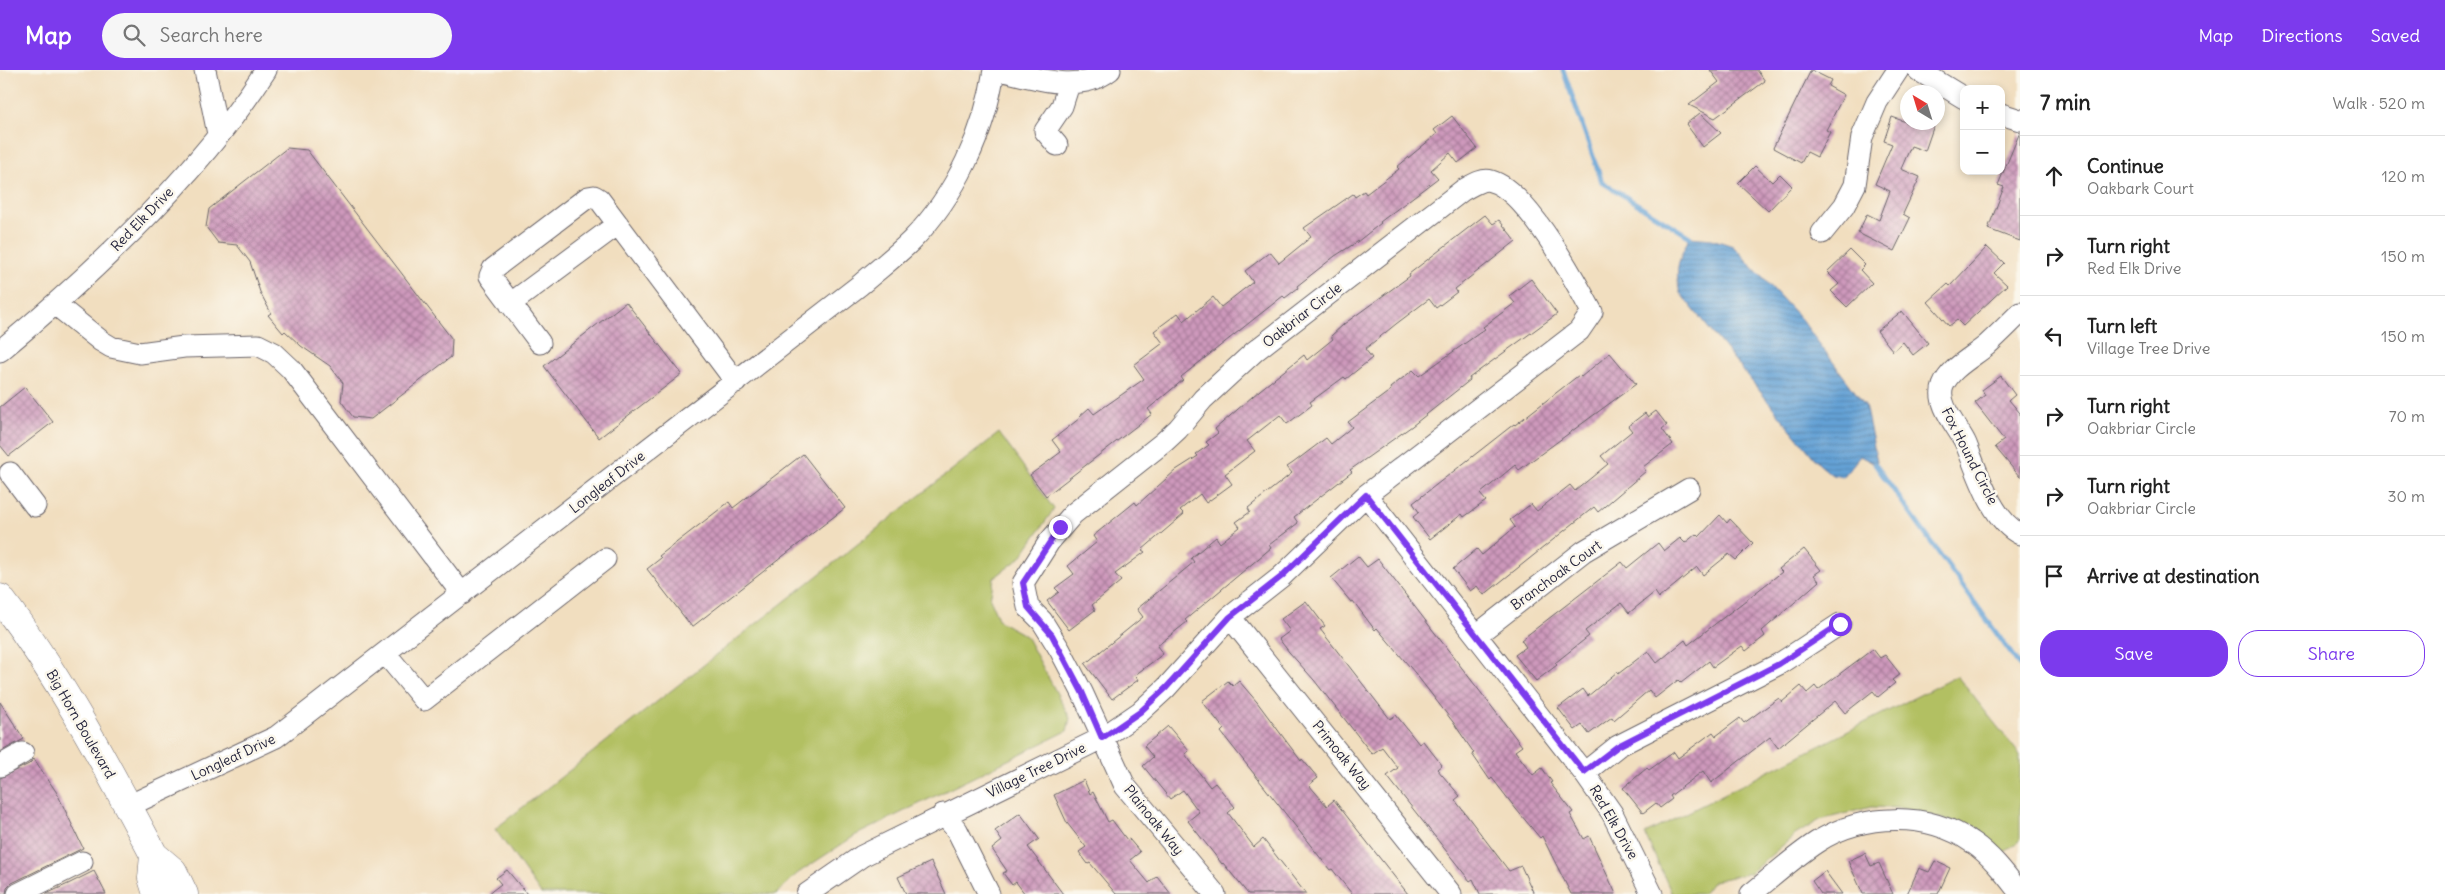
<!DOCTYPE html>
<html lang="en">
<head>
<meta charset="utf-8">
<style>
  :root { --surface:#fff; --page:#f6f6f6; --text:#222; --muted:#767676; --line:#e0e0e0; --accent:#7c3aed }
  body { margin:0; font-family:Delius,sans-serif; background:var(--page); color:var(--text) }
  .controls { position:absolute; right:15px; top:15px; display:grid; overflow:hidden; border-radius:10px; box-shadow:0 2px 8px #0003 }
  .controls button { width:45px; height:45px; display:grid; place-items:center; padding:0; border:0; border-bottom:1px solid var(--line); background:var(--surface); color:var(--text); font:25px sans-serif }
  .compass { position:absolute; left:1900px; top:15px; width:45px; height:45px; border-radius:50%; background:var(--surface); box-shadow:0 2px 8px #0003; rotate:322deg }
  .stop { position:absolute; width:15px; height:15px; margin:-11px; border:4px solid #7c3aed; border-radius:50%; background:#fff }
  .stop.end { background:#7c3aed; border-color:#fff; box-shadow:0 1px 5px #0008 }
  .list { margin:0; padding:0; list-style:none }
  h2 { display:flex; justify-content:space-between; align-items:center; height:65px; margin:0; padding:0 20px; font-size:21px }
  h2 small { font-size:16px; font-weight:400; color:var(--muted) }
  .list li { display:grid; grid-template-columns:32px 1fr auto; gap:15px; align-items:center; box-sizing:border-box; height:80px; padding:0 20px; border-top:1px solid var(--line) }
  .list b { display:block; font-size:19px; white-space:nowrap }
  .list p { margin:0; font-size:16px; white-space:nowrap; color:var(--muted) }
  .list em { font-size:16px; font-style:normal; color:var(--muted) }
  .actions { display:flex; gap:10px; padding:15px 20px }
  .actions a { flex:1; padding:11px 0; border:1px solid var(--accent); border-radius:20px; text-align:center; font-size:18px; color:var(--accent) }
  .actions .main { background:var(--accent); color:#fff }
  .icon { flex:none; width:28px; height:28px; fill:none; stroke:currentColor; stroke-width:2; stroke-linecap:round; stroke-linejoin:round }
  .map { position:relative; flex:none; width:2020px; height:824px; overflow:hidden }
  header { display:flex; align-items:center; gap:30px; box-sizing:border-box; height:70px; padding:0 25px; background:var(--accent); color:#fff }
  header strong { font-size:24px }
  nav { display:flex; gap:28px; margin-inline-start:auto; font-size:18px }
  .search { width:350px; height:45px; background:var(--page); display:flex; align-items:center; gap:12px; box-sizing:border-box; padding:0 18px; border-radius:28px; color:var(--muted); font-size:19px }
  main { display:flex }
  aside { flex:1; background:var(--surface) }
  .map>svg:first-child { display:block }
  .park { fill:#b2c062; stroke:#6a714e }
  .water { fill:url(#water-rules); stroke:#436288 }
  .lines { fill:none; stroke-linecap:round; stroke-linejoin:round }
  .stream { stroke:#64a1d5; stroke-width:5 }
  .building { fill:url(#building-cross-hatch) }
  .minor-casing { stroke:#6a6469; stroke-width:23 }
  .major-casing { stroke:#6a6469; stroke-width:29 }
  .minor { stroke:#fff; stroke-width:21 }
  .major { stroke:#fff; stroke-width:28 }
  .route { stroke:#7c3aed; stroke-width:6 }
  .labels { text-anchor:middle; dominant-baseline:central; stroke-width:5; stroke-linejoin:round; paint-order:stroke }
  .street-label { font-size:14px; fill:#22223b; stroke:#fbf7ec }
</style>
</head>
<body>
<header>
<strong>Map</strong>
<div class="search"><svg class="icon" aria-label="search" viewBox="0 0 24 24"><circle cx="10" cy="10" r="6"/><path d="M15 15l6 6"/></svg>Search here</div>
<nav><a>Map</a><a>Directions</a><a>Saved</a></nav>
</header>
<main>
<div class="map">
<svg width="2020" height="824" viewBox="0 0 2020 824">
  <defs>
    <pattern id="water-rules" width="6" height="5" patternUnits="userSpaceOnUse" patternTransform="scale(1.25)"><rect width="6" height="5" fill="#64a1d5"/><path d="M0 2.5h6" fill="none" stroke="#5283ae"/></pattern>
    <pattern id="building-cross-hatch" width="8" height="8" patternUnits="userSpaceOnUse" patternTransform="scale(1.25)"><rect width="8" height="8" fill="#ce99bc"/><path d="M0 0l8 8M0 8l8-8" fill="none" stroke="#a77c9a"/></pattern>
  </defs>
  <rect width="100%" height="100%" fill="#fbf7ec"/>
  <filter id="ink" filterUnits="userSpaceOnUse"><feTurbulence type="fractalNoise" baseFrequency=".02" numOctaves="2"/><feDisplacementMap in="SourceGraphic" scale="10" xChannelSelector="R" yChannelSelector="G"/><feConvolveMatrix kernelMatrix="1 2 1 2 8 2 1 2 1" color-interpolation-filters="sRGB"/></filter>
  <filter id="wash" filterUnits="userSpaceOnUse"><feTurbulence type="fractalNoise" baseFrequency=".0096" numOctaves="4" result="noise"/><feDisplacementMap in="SourceGraphic" scale="20" xChannelSelector="R" yChannelSelector="G"/><feGaussianBlur stdDeviation="1.12" result="paint"/><feColorMatrix in="noise" values="0 0 0 0 0 0 0 0 0 0 0 0 0 0 0 0 0 1.4 0 .05"/><feComposite in="paint" operator="in"/></filter>
  <g filter="url(#wash)">
    <rect width="100%" height="100%" fill="#f1debf"/>
    <path class="park" d="M999 363 1054 439 1020 488 994 508 990 529 999 551 1026 566 1070 648 1067 661 856 765 798 803 776 824H541L495 759Z
      M1957 606 2020 685V770L2001 785 1982 766 1956 752 1901 738 1871 737 1820 750 1795 765 1750 803 1713 811 1703 824H1672L1645 764Z"/>
    <path class="water" d="M1690 167 1712 169 1733 176 1801 249 1865 335 1877 391 1875 394 1860 386 1843 407 1832 405 1819 394 1680 223C1674 201 1679 187 1690 167Z"/>
    <g class="lines">
      <path class="stream" d="M1563 0 1602 112 1690 167
        M1875 394 2020 596"/>
    </g>
    <g id="blocks">
      <path class="building" d="M1710 0H1757L1765 11 1715 48 1689 35 1719 12Z
        M1811 0 1831 10 1828 16 1844 25 1826 60 1830 62 1817 87 1807 82 1801 93 1773 78Z
        M1700 43 1721 63 1703 77 1686 54Z
        M1452 46 1477 78 1458 93 1450 83 1431 100 1438 108 1380 152 1381 153 1357 172 1335 186 1297 216 1298 218 1285 228 1283 226 1181 307 1183 310 1148 339 1152 344 1046 426 1030 405 1061 382 1052 370 1080 348 1079 347 1089 338 1094 344 1144 309 1134 295 1163 273 1154 261 1178 243 1184 251 1213 227 1221 237 1253 212 1245 201 1270 182 1279 193 1311 167 1304 158 1353 124 1355 127 1364 121 1366 124 1399 99 1397 97 1437 64 1434 60Z
        M1892 47 1906 52H1935L1925 81 1911 76 1901 99 1920 107 1903 144 1910 148 1894 181 1858 163 1867 144 1879 150 1890 121 1875 114 1892 74 1884 71Z
        M2020 62V171L1988 159 2004 117 1998 115Z
        M287 78 307 80 452 269 451 287 371 349 353 347 341 331 343 313 330 296 301 276 285 261 283 263 268 245 271 243 260 222 250 192 237 175 218 173 206 157 209 139Z
        M1755 96 1772 112 1780 104 1792 116 1768 141 1738 113Z
        M1485 145 1493 154 1499 150 1516 171 1455 219 1457 222 1436 238 1429 229 1396 254 1365 279 1372 288 1346 309 1344 307 1310 332 1312 335 1287 354 1280 345 1247 371 1255 381 1225 404 1232 414 1206 433 1200 424 1180 440 1184 444 1142 480 1145 482 1115 504 1121 511 1092 535 1095 540 1069 560 1047 531 1059 522 1055 518 1074 504 1068 496 1097 472 1093 466 1135 432 1137 435 1176 400 1198 386 1196 384 1209 375 1206 372 1218 363 1215 359 1260 320 1304 285 1307 290 1333 269 1331 266 1344 254 1410 206 1409 204Z
        M1987 177 2004 193 1994 203 2007 215 1963 256 1957 250 1949 256 1928 232 1948 214 1950 216Z
        M1850 180 1865 195 1860 200 1872 213 1847 237 1831 221 1839 214 1827 202Z
        M1531 209 1557 244 1469 308 1470 310 1412 356 1350 400 1352 402 1294 447 1298 453 1269 475 1271 478 1185 550 1187 552 1157 576 1163 584 1135 605 1138 610 1112 629 1085 594 1143 547 1137 539 1194 492 1191 488 1216 467 1220 473 1240 457 1236 452 1250 442 1248 438 1292 403 1287 397 1293 393 1326 368 1331 374 1352 357 1348 352 1391 320 1390 318 1413 300 1419 306 1485 259 1483 257 1515 233 1509 226Z
        M626 232 682 304 599 368 544 296Z
        M1902 241 1928 273 1913 285 1903 272 1893 281 1877 261Z
        M1610 283 1636 314 1519 400 1515 395 1480 424 1486 431 1464 447 1462 444 1430 469 1413 447 1419 442 1413 433 1514 354 1515 355 1579 305 1581 307Z
        M2001 306 2015 325 2009 330 2020 343V407L1995 377 2004 370 1975 333 1985 325 1982 320Z
        M25 317 53 352 9 386 0 375V337Z
        M1656 341 1667 355 1662 359 1673 374 1643 397 1646 401 1598 442 1594 437 1484 525 1477 516 1470 521 1453 499 1477 479 1482 485 1515 457 1510 450 1531 434 1537 441 1570 415 1575 421 1608 394 1601 386 1632 361 1628 356 1645 343 1648 347Z
        M803 384 845 438 692 557 647 499 661 488 659 486 729 432 733 438Z
        M1720 445 1727 453 1730 449 1753 473 1736 490 1729 484 1703 505 1697 497 1659 528 1655 522 1629 543 1621 533 1585 561 1589 566 1555 593 1557 595 1536 611 1515 585 1526 577 1521 570 1622 492 1627 498 1658 473 1664 481 1680 468 1685 473 1696 464 1699 467Z
        M1804 479 1821 500 1814 505 1819 511 1762 561 1765 566 1746 581 1742 576 1713 597 1709 591 1681 613 1678 610 1655 628 1649 620 1614 650 1612 647 1589 664 1582 655 1575 660 1558 638 1583 619 1588 626 1617 602 1618 604 1648 581 1657 593 1685 570 1688 575 1782 502 1779 499Z
        M1358 486 1367 497 1378 489 1522 676 1515 681 1533 705 1542 698 1552 712 1550 713 1573 742 1570 744 1584 769 1589 766 1616 824H1571L1542 766 1540 768 1516 739 1492 708 1490 710 1472 684 1474 683 1453 652 1415 603 1377 558 1375 560 1353 531 1351 532 1331 508Z
        M1306 531 1325 556 1320 559 1390 649 1396 645 1419 674 1423 671 1442 695 1437 699 1460 726 1455 730 1509 801 1521 796 1534 824H1480L1473 809 1470 811 1387 706 1398 698 1382 677 1372 684 1314 610 1289 582 1279 569 1290 561 1281 549Z
        M1873 579 1880 588 1885 585 1900 604 1892 610 1895 613 1878 627 1873 621 1845 643 1835 631 1778 678 1770 667 1711 713 1703 701 1670 726 1672 729 1660 738 1656 733 1643 743 1623 718 1647 698 1649 700 1674 682 1678 688 1713 662 1716 666 1740 648 1744 653 1779 628 1782 632 1801 616 1807 623 1815 616 1818 620Z
        M1228 611 1233 616 1239 611 1257 632 1301 691 1302 689 1318 708 1309 715 1327 736 1334 730 1408 824H1352L1332 799 1330 800 1221 662 1224 659 1202 631Z
        M0 632 24 669 0 682Z
        M1168 656 1189 681 1185 684 1210 717 1215 713 1235 737 1228 743 1254 777 1263 769 1306 824H1248L1223 793 1222 794 1188 751 1199 742 1183 720 1170 729 1143 696 1153 687 1144 676Z
        M34 689 57 723 83 778 12 813 7 818 6 824H0V708L29 694Z
        M1084 710 1090 724 1093 722 1108 752 1112 750 1127 770 1129 769 1140 782 1130 790 1149 813 1157 806 1171 824H1116L1090 793 1088 794 1079 782 1086 777 1067 753 1054 725Z
        M1020 743 1039 769 1028 777 1063 824H1025L1016 812 1012 815 1003 803 1007 801 992 779 1002 771 995 761Z
        M1865 783 1871 796 1879 793 1893 824H1863L1848 791Z
        M1935 791 1950 798 1938 824H1907L1919 798 1929 802Z
        M931 792 946 824H906L898 807Z
        M507 800 527 824H488L501 814 496 808Z
        M94 801 106 824H46L68 814Z
        M1825 801 1842 824H1821L1812 811Z"/>
    </g>
  </g>
  <g filter="url(#ink)">
    <use href="#blocks" fill-opacity="0" stroke="#6a6469" stroke-width="1"/>
    <g class="lines">
      <defs>
        <path id="minor" d="M205 0 218 64
          M999 0C1034 7 1078 25 1110 0
          M1918 0 1964 28
          M2001 44 2020 50
          M1057 75 1045 61 1062 36 1069 14
          M1822 163 1844 136 1855 115 1862 67 1877 32 1898 0
          M55 234 101 271 111 277 140 283 184 277 258 275 274 283 291 299 462 524
          M510 234 618 154
          M2020 243C2009 254 1998 265 1987 275 1973 287 1950 298 1943 316 1936 335 1959 358 1966 374 1977 401 1992 451 2020 464
          M540 273 490 206 493 199 588 127 594 126 599 129 736 312
          M0 281C95 202 199 104 266 0
          M10 403 35 436
          M1366 425 1584 703 1612 743 1652 824
          M1230 547 1451 824
          M1478 564 1584 481 1689 419
          M385 583 424 630 605 489
          M0 696 23 683
          M1584 703 1618 676 1779 594 1840 554
          M128 736 276 667 860 215C877 200 896 186 912 170 956 125 985 62 994 0
          M943 744 957 760 989 824
          M18 824 82 792
          M807 824 862 786 1102 668 1140 642 1166 618 1230 547 1281 507 1366 425 1579 261 1592 242C1575 210 1526 120 1491 111 1482 108 1471 116 1463 120L1255 281 1203 329 1178 359 1164 372 1073 444 1049 472 1023 513 1028 537 1042 551 1060 580 1082 622 1125 716 1215 824
          M1751 824C1772 807 1794 787 1817 772 1863 743 1928 741 1973 773 1992 786 2006 805 2020 823"/>
        <path id="major" d="M0 528C61 608 107 697 154 785L173 801 184 824
          M154 785 152 808 157 824"/>
      </defs>
      <use href="#minor" class="minor-casing"/>
      <use href="#major" class="major-casing"/>
      <use href="#minor" class="minor"/>
      <use href="#major" class="major"/>
    </g>
  </g>
  <g class="lines" filter="url(#ink)">
    <path class="route" d="M1060 457 1023 513 1028 537 1052 565 1082 622 1102 668 1140 642 1166 618 1230 547 1281 507 1366 425 1584 702 1618 676 1779 594 1840 554"/>
  </g>
  <g class="labels">
    <g class="street-label">
      <text transform="translate(142 149) rotate(-46)">Red Elk Drive</text>
      <text transform="translate(1302 245) rotate(-38)">Oakbriar Circle</text>
      <text transform="translate(1970 386) rotate(63)">Fox Hound Circle</text>
      <text transform="translate(607 412) rotate(-38)">Longleaf Drive</text>
      <text transform="translate(1556 505) rotate(-36)">Branchoak Court</text>
      <text transform="translate(81 654) rotate(60)">Big Horn Boulevard</text>
      <text transform="translate(1342 685) rotate(51)">Primoak Way</text>
      <text transform="translate(233 687) rotate(-25)">Longleaf Drive</text>
      <text transform="translate(1036 700) rotate(-26)">Village Tree Drive</text>
      <text transform="translate(1154 750) rotate(51)">Plainoak Way</text>
      <text transform="translate(1614 752) rotate(60)">Red Elk Drive</text>
    </g>
  </g>
</svg>
<div class="controls">
<button>+</button>
<button>−</button>
</div>
<svg class="compass" viewBox="-18 -18 36 36"><path d="M0-13l5 13h-10z" fill="#e53935"/><path d="M0 13l5-13h-10z" fill="#767676"/></svg>
<div class="stop" style="left:1840px;top:554px"></div>
<div class="stop end" style="left:1060px;top:457px"></div>
</div>
<aside>
<h2>7 min<small>Walk · 520 m</small></h2>
<ul class="list">
<li><svg class="icon" aria-label="ahead" viewBox="0 0 24 24"><path d="M12 20V5M6 11l6-6 6 6"/></svg><div><b>Continue</b><p>Oakbark Court</p></div><em>120 m</em></li>
<li><svg class="icon" aria-label="right" viewBox="0 0 24 24"><path d="M7 20v-9h11M14 6l5 5-5 5"/></svg><div><b>Turn right</b><p>Red Elk Drive</p></div><em>150 m</em></li>
<li><svg class="icon" aria-label="left" viewBox="0 0 24 24"><path d="M17 20v-9H6M10 6l-5 5 5 5"/></svg><div><b>Turn left</b><p>Village Tree Drive</p></div><em>150 m</em></li>
<li><svg class="icon" aria-label="right" viewBox="0 0 24 24"><path d="M7 20v-9h11M14 6l5 5-5 5"/></svg><div><b>Turn right</b><p>Oakbriar Circle</p></div><em>70 m</em></li>
<li><svg class="icon" aria-label="right" viewBox="0 0 24 24"><path d="M7 20v-9h11M14 6l5 5-5 5"/></svg><div><b>Turn right</b><p>Oakbriar Circle</p></div><em>30 m</em></li>
<li><svg class="icon" aria-label="arrive" viewBox="0 0 24 24"><path d="M6 21V4h12l-3 4 3 4H6"/></svg><div><b>Arrive at destination</b></div></li>
</ul>
<div class="actions"><a class="main">Save</a><a>Share</a></div>
</aside>
</main>
</body>
</html>
